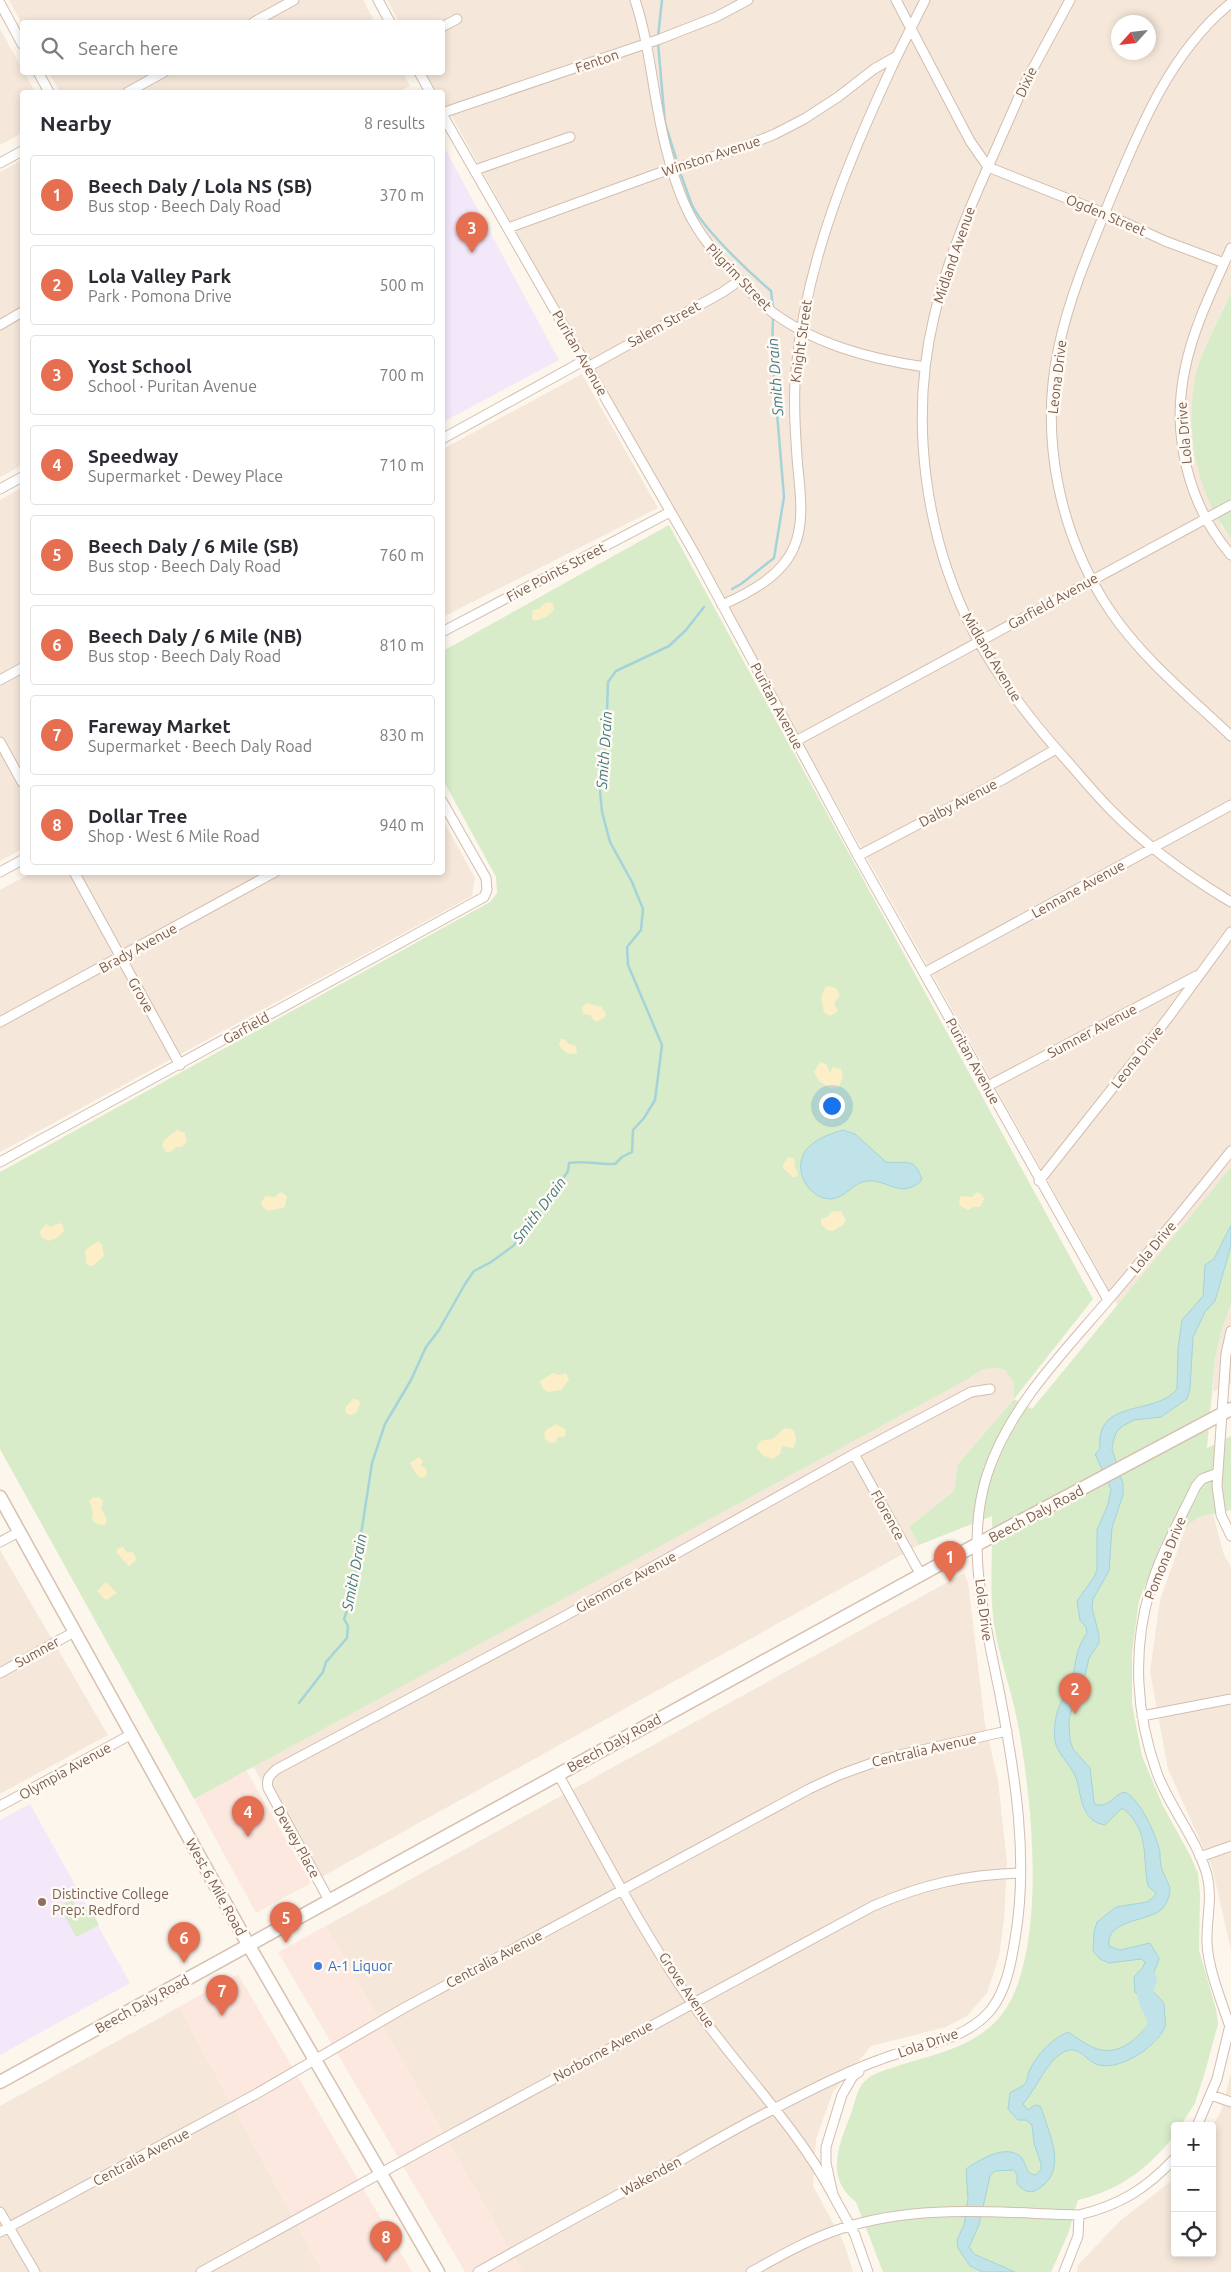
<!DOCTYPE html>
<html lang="en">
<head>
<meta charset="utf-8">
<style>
  :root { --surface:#fff; --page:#f7f7f7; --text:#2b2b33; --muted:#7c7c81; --line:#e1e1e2; --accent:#e76f51 }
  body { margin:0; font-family:Ubuntu,sans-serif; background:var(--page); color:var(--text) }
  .controls { position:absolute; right:15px; bottom:15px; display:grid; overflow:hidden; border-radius:5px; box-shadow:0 2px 8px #0003 }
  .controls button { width:45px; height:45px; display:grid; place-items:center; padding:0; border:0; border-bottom:1px solid var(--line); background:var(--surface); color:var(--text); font:25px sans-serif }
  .compass { position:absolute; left:1111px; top:15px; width:45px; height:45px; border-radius:50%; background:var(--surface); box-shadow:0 2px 8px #0003; rotate:243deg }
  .you { position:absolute; left:831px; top:1105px; width:18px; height:18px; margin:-12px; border:4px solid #fff; border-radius:50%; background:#1a73e8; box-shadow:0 0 0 8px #1a73e833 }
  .badge { display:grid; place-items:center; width:32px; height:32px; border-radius:50%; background:var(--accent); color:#fff; font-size:16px; font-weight:700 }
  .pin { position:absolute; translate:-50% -41px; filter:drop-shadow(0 1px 2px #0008) }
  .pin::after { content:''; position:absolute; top:26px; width:18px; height:15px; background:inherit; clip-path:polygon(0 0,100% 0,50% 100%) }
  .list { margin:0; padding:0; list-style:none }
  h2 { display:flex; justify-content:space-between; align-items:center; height:65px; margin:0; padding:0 20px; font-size:21px }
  h2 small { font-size:16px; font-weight:400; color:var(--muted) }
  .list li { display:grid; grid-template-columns:32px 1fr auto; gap:15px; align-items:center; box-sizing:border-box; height:80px; margin:0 10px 10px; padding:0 10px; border:1px solid var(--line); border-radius:5px }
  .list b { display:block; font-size:19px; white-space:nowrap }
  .list p { margin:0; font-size:16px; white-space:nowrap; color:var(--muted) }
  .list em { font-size:16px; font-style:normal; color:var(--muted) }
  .icon { flex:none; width:28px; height:28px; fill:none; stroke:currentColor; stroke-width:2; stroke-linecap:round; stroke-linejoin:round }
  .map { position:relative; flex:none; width:1231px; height:2272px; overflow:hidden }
  .search { position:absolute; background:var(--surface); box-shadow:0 2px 8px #0003; left:20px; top:20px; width:425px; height:55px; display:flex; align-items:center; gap:12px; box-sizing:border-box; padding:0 18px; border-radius:5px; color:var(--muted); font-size:19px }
  .panel { position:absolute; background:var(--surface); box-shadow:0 2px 8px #0003; left:20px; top:90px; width:425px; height:785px; border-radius:5px }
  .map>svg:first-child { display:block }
  .residential { fill:#f5e8da; fill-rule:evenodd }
  .commercial { fill:#fde8e0 }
  .education { fill:#f3e8fa }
  .green { fill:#d8ecc9 }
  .sand { fill:#fcefc7 }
  .water { fill:#bfe3e8; stroke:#a5d3da }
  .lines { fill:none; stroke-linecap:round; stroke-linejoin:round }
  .stream { stroke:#a5d3da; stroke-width:2.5 }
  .river { stroke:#bfe3e8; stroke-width:16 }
  .minor-casing { stroke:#d1beb0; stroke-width:11 }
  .secondary-casing { stroke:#d6c0b0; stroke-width:15 }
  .minor { stroke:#fff; stroke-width:9 }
  .secondary { stroke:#fff; stroke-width:12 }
  .education-dot { fill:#8d6e63; stroke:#fffaf3; stroke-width:2 }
  .shop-dot { fill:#3f7fe0; stroke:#fffaf3; stroke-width:2 }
  .labels { text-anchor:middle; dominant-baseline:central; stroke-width:5; stroke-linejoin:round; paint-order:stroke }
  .street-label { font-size:14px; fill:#7a5c4d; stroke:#fffaf3 }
  .education-label { font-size:14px; fill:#785e54; stroke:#fffaf3; text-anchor:start }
  .shop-label { font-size:14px; fill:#366cbe; stroke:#fffaf3; text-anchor:start }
  .water-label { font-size:15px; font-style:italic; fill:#437c86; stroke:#fffaf3 }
</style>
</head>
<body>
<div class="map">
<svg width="1231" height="2272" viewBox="0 0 1231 2272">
  <rect width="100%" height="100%" fill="#fdf6ec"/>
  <path class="residential" d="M9 0H363L375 22H22V24Z
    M387 0H1231V292L1205 346 1195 379 1192 416 1221 526 1231 538V1167L1118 1306 443 101 442 92H437L426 73 442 72V22H399ZM1118 22H1148V52H1118Z
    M0 29 35 92H22V133L0 145Z
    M403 72 410 86 397 92H60L49 73Z
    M22 160V465L0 477V172Z
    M582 374 658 508 443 617V449Z
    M22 487V849L0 861V500Z
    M443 820 475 878 472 896 0 1152V890L33 872H442Z
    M1231 1304V1384L1213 1392 1215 1359 1221 1332Z
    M995 1367 1005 1370 1014 1383V1399L958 1464 954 1491 909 1527 919 1545 318 1879 253 1766 970 1378 982 1368Z
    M1213 1514 1224 1555 1231 1567V1950L1212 1867 1168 1769 1150 1672 1160 1600 1187 1524 1199 1517Z
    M0 1550 108 1735 0 1794Z
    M964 1573 968 1582 985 1724 998 1780 1007 1863 1004 1920 999 1956 987 1993 967 2016 946 2027 871 2046 833 2092 816 2139 813 2186 844 2243 853 2272H522L326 1926Z
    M179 2007 323 2272H0V2106Z
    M1231 2073V2272H1077L1078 2265 1121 2220 1175 2178V2253H1212V2126L1221 2111Z"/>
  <path class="commercial" d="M246 1770 311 1883 256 1913 194 1799Z
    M326 1926 522 2272H465L278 1952Z
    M238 1974 412 2272H323L179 2007Z"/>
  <path class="education" d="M443 145 559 360 443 422H442Z
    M30 1804 130 1983 0 2055V1820Z"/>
  <path class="green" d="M1231 292V538C1197 495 1185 433 1195 379 1201 348 1219 321 1231 292Z
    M669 525 1093 1299 1014 1399 1032 1409 1231 1167V1304L1221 1332 1215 1359 1207 1448 1231 1436V1510L1199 1517 1161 1544 1139 1601 1132 1653V1704L1142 1756 1163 1806 1191 1857 1198 1874 1200 1894 1199 1950 1216 2009 1218 2024 1205 2072 1195 2103 1181 2125 1175 2126C1175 2137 1168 2144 1160 2152 1137 2177 1111 2192 1078 2200L1068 2234 1051 2272H883L856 2202C823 2177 840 2143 852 2111 855 2101 858 2086 867 2079 875 2072 890 2069 900 2065 944 2052 990 2043 1012 1998 1045 1928 1032 1800 1018 1725 1012 1691 999 1658 994 1624 989 1589 993 1552 992 1516L919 1545 909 1527 954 1491 958 1464 1014 1399V1383L1005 1370C990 1366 982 1368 970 1378L194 1799 0 1449V1172L490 902 497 893 496 877 443 780V651Z
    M72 1899 78 1911 89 1905 99 1925 76 1937 59 1906Z"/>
  <path class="sand" d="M548 602 553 603 554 610 546 617 535 621 532 619 533 610 539 609 542 605Z
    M827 986 836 988 840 995 834 1003 838 1011 830 1016 824 1012C822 1003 819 994 827 986Z
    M586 1003 602 1007 606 1014 604 1018 595 1022 590 1015 583 1014 582 1007Z
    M561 1039H564L569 1044 576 1046 577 1053C569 1056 562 1051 559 1044Z
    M820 1062 826 1064 830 1073 833 1067 841 1069 843 1075 839 1087 830 1088 819 1081 814 1072Z
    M177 1130 185 1133 187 1142 182 1147H176L171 1152H166L162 1146 163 1141Z
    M788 1157 793 1158 795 1161 794 1166 798 1174 796 1177H793L783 1168V1165Z
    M281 1192 287 1196 285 1207 269 1211 263 1208 261 1202 266 1196 274 1197Z
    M977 1192 982 1195 984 1199 980 1207H974L968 1210 959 1205 960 1196 972 1197Z
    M841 1211 846 1220 843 1225 832 1231 827 1230 821 1224V1219L827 1217 831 1212Z
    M60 1223 63 1225 64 1231 57 1238 48 1241 41 1237 40 1231 46 1224 51 1227Z
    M98 1241 102 1244 104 1256 94 1265 90 1266 86 1263 85 1250Z
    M553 1373 560 1375 566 1373 569 1380 561 1390 549 1392 543 1389 540 1381Z
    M353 1399 359 1400 360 1404 356 1413 350 1415 346 1413 345 1408Z
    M556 1424 565 1429 566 1435 563 1437H557L556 1442 550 1443 545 1439C542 1428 550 1429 556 1424Z
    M785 1428 792 1429C797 1435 797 1441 793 1448L782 1446 780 1454 772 1459 762 1455 757 1448C759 1435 768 1443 775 1437 779 1434 781 1431 785 1428Z
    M419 1457 423 1461 421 1466 426 1469 427 1473 425 1477 421 1478 416 1474 410 1463Z
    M94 1497H99L103 1501 101 1508 107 1520 105 1525 97 1524 92 1520 93 1512 89 1501Z
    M123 1547 127 1553 131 1551 135 1555 136 1560 129 1566 116 1552 118 1548Z
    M106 1582 117 1593 106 1600 97 1591Z"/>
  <path class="water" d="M843 1130 855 1134 886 1162C905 1164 915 1156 922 1180 901 1200 888 1179 867 1181 853 1182 845 1199 830 1199 807 1198 792 1168 806 1150 815 1139 830 1134 843 1130Z
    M1231 1225V1246L1215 1301 1205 1312 1193 1337 1190 1389 1187 1399 1161 1417 1134 1420 1121 1427 1116 1433 1113 1442 1112 1449 1123 1484V1495L1112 1528 1109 1571 1093 1599 1092 1608 1099 1635V1643L1089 1658 1081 1693 1072 1709 1069 1720 1070 1740 1073 1749 1090 1768 1094 1802 1096 1805C1111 1807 1112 1795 1125 1792 1140 1799 1157 1836 1160 1853 1160 1857 1160 1861 1161 1865 1162 1874 1169 1881 1170 1890 1170 1897 1166 1905 1161 1910 1146 1922 1105 1920 1109 1946L1120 1950 1150 1943 1159 1958C1158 1967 1149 1977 1151 1986 1152 1994 1161 1997 1164 2004 1165 2007 1164 2012 1165 2016 1165 2019 1166 2023 1165 2027 1157 2047 1117 2073 1096 2064 1085 2059 1079 2046 1066 2051 1048 2058 1037 2088 1023 2104L1028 2110 1035 2105 1040 2106 1042 2110C1050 2136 1067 2169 1040 2188 1030 2195 1024 2191 1017 2184V2175L1014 2170 995 2171 990 2176 979 2225 969 2247 974 2254 1015 2272H983L970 2266 958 2248 957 2240 964 2225 968 2199 966 2169C979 2160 1006 2143 1021 2157 1026 2163 1025 2170 1031 2174L1035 2175 1041 2170V2164L1034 2143 1032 2125 1026 2120H1018L1008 2109 1010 2093C1014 2090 1020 2088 1024 2085 1028 2081 1027 2076 1029 2071 1037 2055 1051 2039 1068 2032 1076 2037 1084 2043 1092 2047 1121 2060 1142 2034 1157 2013 1153 2001 1143 2000 1135 1992L1134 1977 1143 1967 1145 1962 1141 1959 1109 1963 1100 1959 1093 1951 1094 1932 1097 1922 1116 1907 1147 1902 1153 1898 1156 1893 1148 1886C1142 1856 1150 1832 1124 1809H1121L1105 1825C1082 1821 1082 1800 1077 1781 1073 1767 1061 1758 1056 1745 1052 1732 1056 1711 1062 1700 1065 1693 1070 1687 1072 1679 1076 1662 1076 1648 1087 1633L1086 1627 1080 1620 1077 1601 1094 1577 1097 1570V1530L1108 1504 1111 1489 1095 1454 1100 1449C1095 1397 1154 1417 1177 1389L1178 1348 1182 1320 1203 1296 1205 1265 1214 1259Z"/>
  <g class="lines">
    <path class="stream" d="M658 37 662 0
      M658 43 665 123 676 158
      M681 175C685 185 688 195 692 205 703 229 750 273 771 291L773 308
      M732 589 741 584 774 558 784 497 772 353 773 316
      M299 1703 323 1672 326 1662 347 1638 348 1626 344 1619 351 1600 372 1463 385 1424 411 1380 426 1347 439 1330 465 1284 474 1271 491 1262 513 1246 542 1210 568 1171 569 1163C584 1160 600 1165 615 1164L622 1157 632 1152 633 1130 644 1118 655 1100 662 1045 628 965 627 947 641 930 643 909 632 882 610 842 602 812 599 780 606 741 608 682 616 671 669 646 686 630 704 607"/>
    <path class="river" d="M1149 1979C1147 1984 1144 1993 1146 1998 1150 2014 1162 2017 1150 2035"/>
    <defs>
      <path id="minor" d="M378 0 390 22
        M635 0C651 48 653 99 666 148 681 207 696 235 738 278 748 288 756 299 767 308 812 344 870 359 925 367
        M896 0 970 141 988 167C966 216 946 265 934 317 909 421 925 538 974 633 999 680 1032 722 1068 762 1082 778 1096 795 1111 810 1146 846 1188 876 1231 902
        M1070 0 1025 83 988 167 1104 213 1165 241 1224 263
        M0 3 22 44
        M1231 3C1172 50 1140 127 1112 195 1092 244 1070 294 1059 346 1039 436 1059 535 1111 612 1143 659 1190 697 1231 736
        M254 22 294 0
        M442 27 457 19
        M38 72 49 92
        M419 72 430 92
        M128 92 164 72
        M442 113 660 39 716 17 748 0
        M442 114 696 556 858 856 1108 1300
        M0 163 22 151
        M475 170 570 137
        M508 228 659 173 738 149 775 134 804 119 838 97 874 69 897 56 925 0
        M1231 248C1214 286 1193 328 1185 369 1171 434 1188 505 1231 555
        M0 325 22 312
        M588 367 723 292 740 280
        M442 439 585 360
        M0 489 22 477
        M722 605C749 593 782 576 794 547 806 519 799 486 797 457 795 429 793 399 796 370 806 260 850 156 897 56
        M442 632 670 512
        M0 680 22 668
        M796 741 1231 505
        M0 742 22 782
        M858 856 1002 780 1056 749
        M0 872 22 860
        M74 872 180 1065
        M924 973 1231 805
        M0 1022 275 872
        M986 1087 1196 976
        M0 1162 484 897 487 890 486 878 442 801
        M1039 1181 1168 1018 1231 932
        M1231 1331 1226 1354 1217 1486 1221 1515 1231 1536
        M854 1454 921 1575
        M1218 1473 1202 1479 1196 1486C1180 1520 1160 1554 1150 1590 1132 1650 1136 1715 1157 1773 1170 1808 1197 1839 1207 1875 1213 1898 1206 1920 1207 1943 1208 1968 1221 2000 1229 2024
        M0 1542 19 1532
        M0 1673 74 1632
        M1142 1716 1231 1699
        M558 1774C601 1851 641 1930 692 2003 737 2068 796 2125 833 2195
        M0 1806 130 1735
        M1200 1857 1231 1846
        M330 1902 268 1788C266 1778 270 1775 277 1769L563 1617 854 1454 971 1392 990 1389
        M859 2072 853 2076 842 2095 826 2147V2163L833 2195 855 2235 868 2272
        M1211 2095 1231 2102
        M1197 2126 1217 2079 1231 2021
        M0 2212 35 2272
        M0 2232 256 2094 404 2008 809 1789 839 1775 886 1758 1007 1731
        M201 2272 441 2140 873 1906C924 1884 965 1875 1020 1873
        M478 2272C538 2238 599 2205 660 2172 698 2151 735 2128 774 2109 808 2091 843 2073 879 2060 916 2045 962 2043 990 2011 1006 1991 1011 1964 1015 1939 1029 1859 1015 1774 1000 1695 986 1624 964 1547 987 1475 1009 1407 1063 1353 1109 1299 1150 1251 1191 1201 1231 1151
        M751 2272C780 2256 809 2239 840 2229 917 2203 1000 2213 1079 2215 1120 2205 1146 2189 1175 2158
        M1064 2272 1078 2236 1079 2215"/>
      <path id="secondary" d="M0 1497 249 1946 438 2272
        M0 2082 944 1562 1231 1409"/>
    </defs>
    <use href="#minor" class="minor-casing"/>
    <use href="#secondary" class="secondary-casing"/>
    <use href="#minor" class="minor"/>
    <use href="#secondary" class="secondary"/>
  </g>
  <circle class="education-dot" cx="42" cy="1902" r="5"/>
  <circle class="shop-dot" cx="318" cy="1966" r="5"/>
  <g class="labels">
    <g class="street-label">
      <text transform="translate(597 61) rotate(-19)">Fenton</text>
      <text transform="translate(1026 82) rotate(-65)">Dixie</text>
      <text transform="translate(711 156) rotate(-18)">Winston Avenue</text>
      <text transform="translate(1106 215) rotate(23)">Ogden Street</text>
      <text transform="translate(954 255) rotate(-71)">Midland Avenue</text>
      <text transform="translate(739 277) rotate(46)">Pilgrim Street</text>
      <text transform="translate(664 324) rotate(-29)">Salem Street</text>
      <text transform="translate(801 341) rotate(-82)">Knight Street</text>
      <text transform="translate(580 353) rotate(60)">Puritan Avenue</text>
      <text transform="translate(1057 377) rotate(-83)">Leona Drive</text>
      <text transform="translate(1184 433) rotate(-95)">Lola Drive</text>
      <text transform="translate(556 572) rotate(-28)">Five Points Street</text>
      <text transform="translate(1053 601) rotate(-29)">Garfield Avenue</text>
      <text transform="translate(992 657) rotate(59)">Midland Avenue</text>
      <text transform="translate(777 706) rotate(62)">Puritan Avenue</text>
      <text transform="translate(958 803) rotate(-28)">Dalby Avenue</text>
      <text transform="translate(1078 889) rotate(-29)">Lennane Avenue</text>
      <text transform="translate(138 948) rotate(-29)">Brady Avenue</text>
      <text transform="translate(141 995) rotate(61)">Grove</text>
      <text transform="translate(246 1028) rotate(-29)">Garfield</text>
      <text transform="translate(1092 1031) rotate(-28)">Sumner Avenue</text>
      <text transform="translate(1137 1057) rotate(-52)">Leona Drive</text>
      <text transform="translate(973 1061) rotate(61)">Puritan Avenue</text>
      <text transform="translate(1153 1247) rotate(-50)">Lola Drive</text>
      <text transform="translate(1036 1514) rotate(-28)">Beech Daly Road</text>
      <text transform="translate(888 1515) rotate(61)">Florence</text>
      <text transform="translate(1165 1558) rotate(-68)">Pomona Drive</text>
      <text transform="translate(626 1582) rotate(-29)">Glenmore Avenue</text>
      <text transform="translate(984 1610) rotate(83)">Lola Drive</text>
      <text transform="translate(37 1652) rotate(-29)">Sumner</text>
      <text transform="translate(614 1743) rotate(-29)">Beech Daly Road</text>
      <text transform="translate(924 1750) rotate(-13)">Centralia Avenue</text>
      <text transform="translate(65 1771) rotate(-29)">Olympia Avenue</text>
      <text transform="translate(297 1842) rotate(61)">Dewey Place</text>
      <text transform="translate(216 1887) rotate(61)">West 6 Mile Road</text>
      <text transform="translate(494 1959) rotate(-28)">Centralia Avenue</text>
      <text transform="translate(687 1990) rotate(56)">Grove Avenue</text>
      <text transform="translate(142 2004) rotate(-29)">Beech Daly Road</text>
      <text transform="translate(928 2043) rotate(-19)">Lola Drive</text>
      <text transform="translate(603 2051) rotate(-29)">Norborne Avenue</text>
      <text transform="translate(141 2157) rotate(-28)">Centralia Avenue</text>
      <text transform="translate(651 2176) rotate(-29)">Wakenden</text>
    </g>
    <g class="education-label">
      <text x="52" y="1894">Distinctive College<tspan x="52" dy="16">Prep: Redford</tspan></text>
    </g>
    <g class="shop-label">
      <text x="328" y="1966">A-1 Liquor</text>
    </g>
    <g class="water-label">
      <text transform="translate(775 377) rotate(-94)">Smith Drain</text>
      <text transform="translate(604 750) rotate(-86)">Smith Drain</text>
      <text transform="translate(539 1210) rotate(-53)">Smith Drain</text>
      <text transform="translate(354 1572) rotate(-79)">Smith Drain</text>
    </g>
  </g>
</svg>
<div class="controls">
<button>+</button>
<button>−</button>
<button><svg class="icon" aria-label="locate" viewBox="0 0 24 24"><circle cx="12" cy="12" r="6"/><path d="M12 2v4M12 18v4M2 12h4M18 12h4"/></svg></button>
</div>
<svg class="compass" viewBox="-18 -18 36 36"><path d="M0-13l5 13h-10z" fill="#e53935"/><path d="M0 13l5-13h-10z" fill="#7c7c81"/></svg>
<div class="you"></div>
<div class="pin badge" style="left:950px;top:1582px">1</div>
<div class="pin badge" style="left:1075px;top:1714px">2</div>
<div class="pin badge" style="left:472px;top:253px">3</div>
<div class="pin badge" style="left:248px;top:1837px">4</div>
<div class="pin badge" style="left:286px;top:1943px">5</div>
<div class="pin badge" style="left:184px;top:1963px">6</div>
<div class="pin badge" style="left:222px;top:2016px">7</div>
<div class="pin badge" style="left:386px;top:2262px">8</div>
<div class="search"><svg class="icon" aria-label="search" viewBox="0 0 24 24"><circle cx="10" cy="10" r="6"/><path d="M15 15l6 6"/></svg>Search here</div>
<section class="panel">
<h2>Nearby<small>8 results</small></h2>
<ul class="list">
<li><span class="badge">1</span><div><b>Beech Daly / Lola NS (SB)</b><p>Bus stop · Beech Daly Road</p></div><em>370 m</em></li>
<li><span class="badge">2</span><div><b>Lola Valley Park</b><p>Park · Pomona Drive</p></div><em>500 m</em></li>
<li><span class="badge">3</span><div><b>Yost School</b><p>School · Puritan Avenue</p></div><em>700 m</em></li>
<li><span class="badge">4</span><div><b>Speedway</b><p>Supermarket · Dewey Place</p></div><em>710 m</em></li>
<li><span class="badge">5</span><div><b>Beech Daly / 6 Mile (SB)</b><p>Bus stop · Beech Daly Road</p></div><em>760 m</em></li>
<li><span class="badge">6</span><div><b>Beech Daly / 6 Mile (NB)</b><p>Bus stop · Beech Daly Road</p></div><em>810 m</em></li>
<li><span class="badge">7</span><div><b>Fareway Market</b><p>Supermarket · Beech Daly Road</p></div><em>830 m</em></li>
<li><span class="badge">8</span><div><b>Dollar Tree</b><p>Shop · West 6 Mile Road</p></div><em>940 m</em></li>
</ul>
</section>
</div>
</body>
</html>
